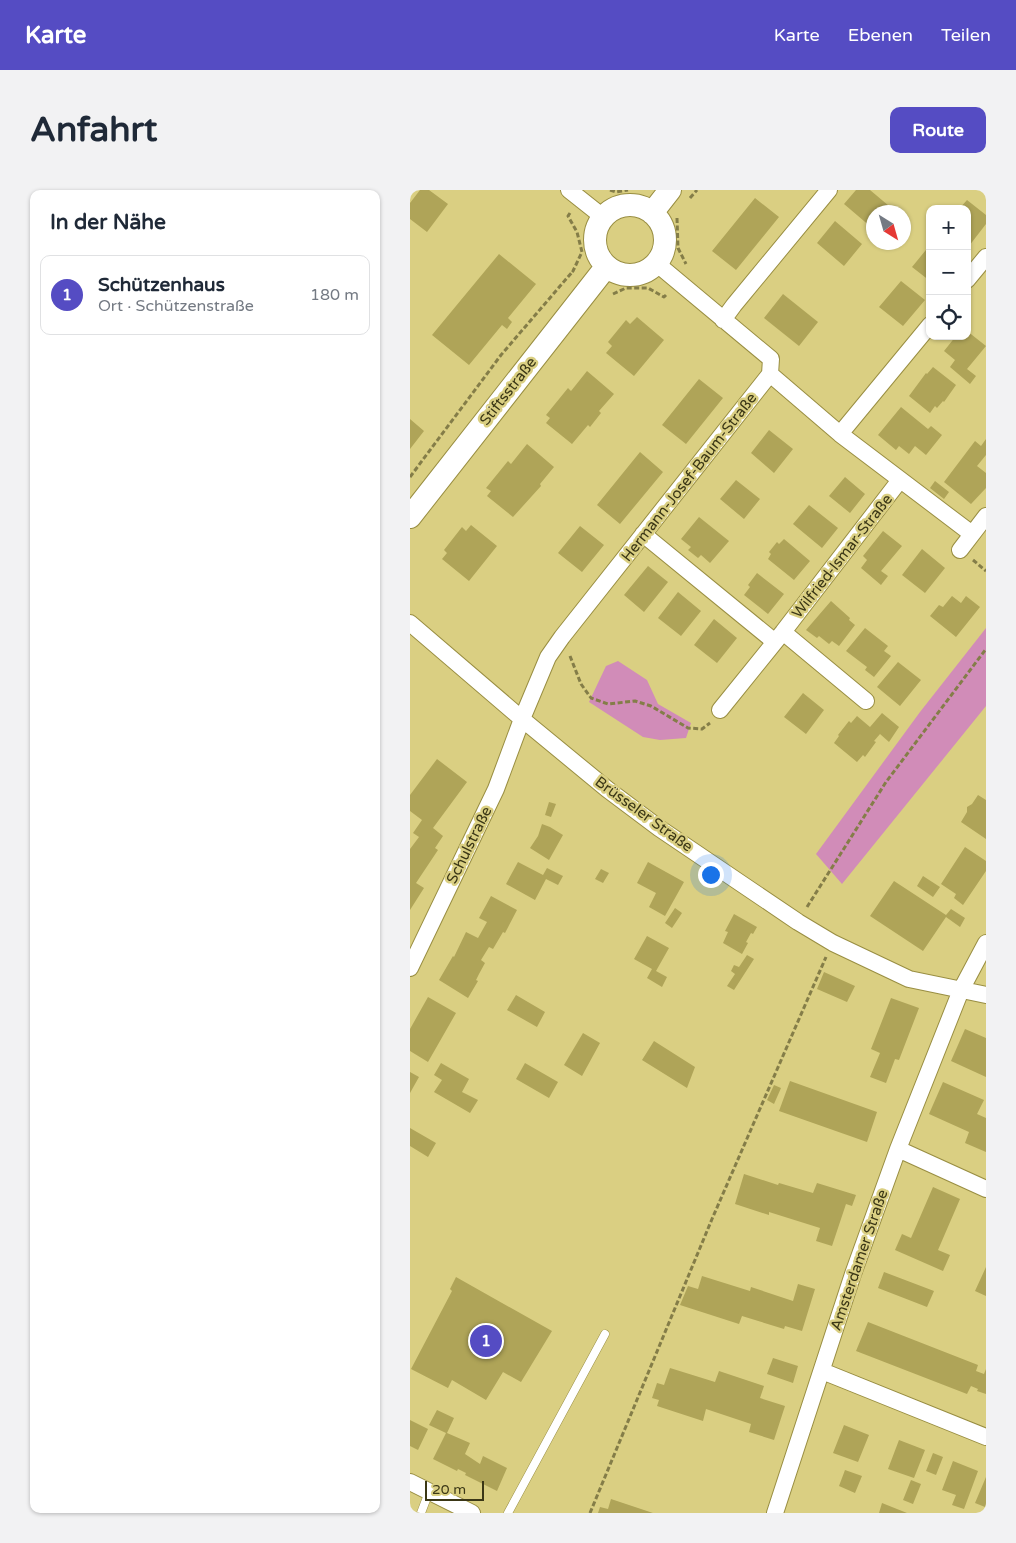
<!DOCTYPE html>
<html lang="de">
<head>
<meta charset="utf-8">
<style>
  :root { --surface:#fff; --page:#f2f2f3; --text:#1f2937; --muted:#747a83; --line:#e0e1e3; --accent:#554cc3 }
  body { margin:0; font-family:"Varela Round",sans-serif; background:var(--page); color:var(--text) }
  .controls { position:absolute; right:15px; top:15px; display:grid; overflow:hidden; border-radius:10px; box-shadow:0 1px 4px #0004 }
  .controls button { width:45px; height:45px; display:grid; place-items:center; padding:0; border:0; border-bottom:1px solid var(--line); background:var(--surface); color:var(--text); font:25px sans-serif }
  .compass { position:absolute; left:456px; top:15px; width:45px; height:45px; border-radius:50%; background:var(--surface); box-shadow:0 1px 4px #0004; rotate:143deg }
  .scale { position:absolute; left:15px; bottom:12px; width:59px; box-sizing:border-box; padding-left:5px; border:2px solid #3b3716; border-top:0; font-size:14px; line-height:18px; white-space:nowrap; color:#3b3716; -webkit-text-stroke:4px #dacf82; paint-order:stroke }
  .you { position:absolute; left:300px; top:684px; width:18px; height:18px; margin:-12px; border:4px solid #fff; border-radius:50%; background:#1a73e8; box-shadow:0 0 0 8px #1a73e833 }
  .badge { display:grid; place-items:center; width:32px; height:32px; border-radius:50%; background:var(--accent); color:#fff; font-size:16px; font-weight:700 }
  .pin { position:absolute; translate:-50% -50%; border:2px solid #fff; box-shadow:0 1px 5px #0006 }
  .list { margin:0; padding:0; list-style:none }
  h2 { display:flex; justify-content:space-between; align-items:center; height:65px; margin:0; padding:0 20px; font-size:21px }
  h2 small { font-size:16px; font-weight:400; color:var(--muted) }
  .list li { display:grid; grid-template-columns:32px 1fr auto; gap:15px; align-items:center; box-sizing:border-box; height:80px; margin:0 10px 10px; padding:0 10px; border:1px solid var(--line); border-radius:10px }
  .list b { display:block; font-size:19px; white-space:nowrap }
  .list p { margin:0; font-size:16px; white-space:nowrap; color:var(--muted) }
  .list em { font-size:16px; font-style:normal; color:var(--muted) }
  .icon { flex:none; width:28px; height:28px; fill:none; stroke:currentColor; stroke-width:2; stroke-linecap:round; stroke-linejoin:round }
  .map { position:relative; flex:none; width:576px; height:1323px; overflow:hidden; border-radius:10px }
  header { display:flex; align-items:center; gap:30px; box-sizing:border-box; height:70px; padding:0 25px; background:var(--accent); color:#fff }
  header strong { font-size:24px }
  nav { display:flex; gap:28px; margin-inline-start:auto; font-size:18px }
  .intro { display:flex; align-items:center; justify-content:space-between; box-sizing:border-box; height:120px; padding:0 30px }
  h1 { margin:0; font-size:35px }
  .button { padding:12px 22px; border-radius:10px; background:var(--accent); color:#fff; font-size:18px; font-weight:700 }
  main { display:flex; gap:30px; padding:0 30px }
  aside { flex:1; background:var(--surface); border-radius:10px; box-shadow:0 1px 4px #0004 }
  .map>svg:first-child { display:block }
  .green { fill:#d18cb8 }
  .building { fill:#afa458 }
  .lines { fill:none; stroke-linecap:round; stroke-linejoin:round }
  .lane-casing { stroke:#998e42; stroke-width:9 }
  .street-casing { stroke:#998e42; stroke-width:18 }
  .secondary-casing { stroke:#998e42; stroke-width:24 }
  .path { stroke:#847d48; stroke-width:3; stroke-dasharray:5 2.5; stroke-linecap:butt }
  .lane { stroke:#fff; stroke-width:8 }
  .street { stroke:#fff; stroke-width:16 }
  .secondary { stroke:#fff; stroke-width:22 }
  .labels { text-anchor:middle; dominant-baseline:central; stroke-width:5; stroke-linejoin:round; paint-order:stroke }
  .street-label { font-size:15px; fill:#3b3716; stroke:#dacf82 }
</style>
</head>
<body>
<header>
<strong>Karte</strong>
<nav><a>Karte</a><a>Ebenen</a><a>Teilen</a></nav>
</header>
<div class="intro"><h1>Anfahrt</h1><a class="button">Route</a></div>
<main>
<aside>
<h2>In der Nähe<small></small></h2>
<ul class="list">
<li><span class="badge">1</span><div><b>Schützenhaus</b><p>Ort · Schützenstraße</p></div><em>180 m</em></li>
</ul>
</aside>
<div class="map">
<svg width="576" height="1323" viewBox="0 0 576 1323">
  <rect width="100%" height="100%" fill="#dacf82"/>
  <path class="green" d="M576 438V516L432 694 406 664 510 522Z
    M208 471 237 490 248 514 281 533 276 548 250 550 233 547 179 512 196 476Z"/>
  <path class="building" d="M10 0H19L38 14 17 42 0 29V13Z
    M446 0H460L479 16 474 22H463V35L461 37 434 14Z
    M345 8 369 27 326 80 302 61Z
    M557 10 576 25V34L559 56 557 55V19H549Z
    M425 31 452 54 434 76 407 53Z
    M520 55V91L502 77Z
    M89 64 126 94 98 128 102 132 97 139 92 135 59 175 22 145Z
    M491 91 515 110 493 136 469 117Z
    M373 104 408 132 389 156 354 128Z
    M227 127 254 150 224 186 196 163 202 156 198 152 216 130 220 134Z
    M557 141 576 156 557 179 566 186 560 194 540 177 545 170 534 161 546 146H557Z
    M523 177 546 195 534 212 533 211 527 218 525 216 520 223 499 206 516 183 517 184Z
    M177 181 204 204 189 221 191 223 180 237 178 235 162 254 136 233 140 228 136 225 158 198 161 201Z
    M289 189 313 208 276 254 252 235Z
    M491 217 518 239 521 236 532 245 516 265 505 256 499 264 489 256 486 260 468 245Z
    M0 229 14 241 0 259Z
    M359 240 383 259 364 283 341 263Z
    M576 249V265L567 276 576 283V298L561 314 534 292 565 251 571 256Z
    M117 254 144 277 130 294 131 296 103 327 77 306 81 301 76 298 98 271 101 274Z
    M230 262 253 282 210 334 187 315Z
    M435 287 455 304 440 323 419 306Z
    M326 290 350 309 334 329 310 309Z
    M525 291 539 302 534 309 520 298Z
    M399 315 428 338 412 358 383 334Z
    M289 327 319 351 300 373 291 365 288 368 278 360 281 357 271 349Z
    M61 335 87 356 59 391 32 369 37 363 34 360 52 337 56 341Z
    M170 336 194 355 172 382 148 363Z
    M473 341 492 356 471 381 478 386 471 395 451 378 457 370 453 366Z
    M374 349 400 371 384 390 358 369 361 364 359 362 367 352 369 354Z
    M512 359 535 378 515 403 492 385Z
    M238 376 258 392 234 422 214 405Z
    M347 383 374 404 358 424 334 405 340 397 338 395Z
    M268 402 291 421 271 446 248 428Z
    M542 406 551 413 556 406 570 417 546 447 520 426 529 415 533 417Z
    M421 411 440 428 439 430 445 435 429 456 422 451 419 454 409 446 407 448 396 440Z
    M304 429 327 448 307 473 284 455Z
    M455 438 478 456 474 461 481 466 464 487 455 480 457 477 436 461Z
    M488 472 511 490 490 516 467 497Z
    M393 503 414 520 396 544 374 527Z
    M472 523 489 537 479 552 470 544 464 551 466 552 455 567 453 565 447 572 424 553 429 546 428 545 439 531 441 533 447 526 460 537Z
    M27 569 57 592 23 638 33 646 25 658 28 660 6 693 14 698 0 720V659L9 647 3 643 12 630 0 621V605Z
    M568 605 576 610V649L551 632 557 622V617L562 614Z
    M139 612 146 614 141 627 135 625Z
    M132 634 140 637 153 645 139 670 120 658 128 646Z
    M555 657 576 671V681L553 715 544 708 546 704 531 694Z
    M108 672 133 685 137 678 153 686 148 695 136 689 125 710 96 694Z
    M238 672 274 692 255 726 239 717 246 703 227 693Z
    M191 679 199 683 193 693 185 689Z
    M513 686 530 697 523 707 507 696Z
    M484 691 536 725 541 719 555 728 550 737 536 727 513 761 460 726Z
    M81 706 107 720 95 743 93 742 83 759 79 757 71 770 75 773 69 784 66 790 68 791 58 808 29 790 43 766 44 767 56 742 68 748 77 732 69 728Z
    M265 718 272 723 262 738 255 733Z
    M324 724 347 737 343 744 341 743 336 752 338 753 332 764 313 753 318 742 315 741Z
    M237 746 259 758 246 781 257 787 252 797 237 788 242 779 224 769Z
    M337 765 344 769 324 800 317 796 325 784 321 781 324 775 329 777Z
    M414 782 445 796 437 812 407 799Z
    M106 805 135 822 127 837 97 820Z
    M18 807 46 823 18 872 0 861V839Z
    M481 808 509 818 489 870 485 869 476 893 460 887 470 863 461 859Z
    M555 839 576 848V887L541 871Z
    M173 843 190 853 172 886 154 875Z
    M244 851 285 877 277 898 232 870Z
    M31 873 59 889 52 902 68 910 60 923 24 902 32 890 24 885Z
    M115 873 148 892 139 908 106 889Z
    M0 882 9 887 0 903Z
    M380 891 467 922 457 952 369 921Z
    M533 892 574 910 567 924 576 928V962L555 953 559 942 519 924Z
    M364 895 371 898 364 914 357 910Z
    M0 938 26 953 18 967 0 956Z
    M334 984 368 995 369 993 403 1003 407 993 446 1005 442 1016 436 1014 422 1056 406 1051 410 1038 359 1022V1025L325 1014Z
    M523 997 550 1009 528 1060 540 1065 533 1081 485 1060 492 1044 501 1048Z
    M576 1077V1106L565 1101Z
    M474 1082 524 1101 517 1117 468 1098Z
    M292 1086 340 1101 341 1097 383 1111 388 1094 405 1099 392 1141 375 1136 374 1139 332 1126 329 1134 270 1115 278 1096 288 1099Z
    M46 1087 142 1141 111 1192 93 1182 76 1210 42 1190 38 1198 1 1179 42 1101 40 1099Z
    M458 1132 568 1175 566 1181 574 1184 576 1179V1204L567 1201 568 1199 561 1196 557 1204 446 1161Z
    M363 1168 388 1176 383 1193 357 1184Z
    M260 1178 305 1192 309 1181 354 1196 350 1208 375 1216 364 1250 339 1242 341 1234 296 1219 293 1231 247 1216 249 1210 242 1208 247 1193 254 1195Z
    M27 1220 44 1228 37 1243 60 1253 55 1264 70 1274 73 1266 97 1278 87 1301 55 1285 56 1283 48 1279 47 1281 23 1269 36 1243 19 1235Z
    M0 1230 18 1239 8 1260 0 1256Z
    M434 1235 459 1245 448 1272 423 1263Z
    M489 1250 515 1260 504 1288 478 1279Z
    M523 1263 533 1267 526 1285 516 1281Z
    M543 1271 568 1281 554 1319 542 1315 546 1305 532 1300Z
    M435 1280 452 1286 445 1303 429 1296Z
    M576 1287V1315L575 1317 565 1313Z
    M501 1290 511 1294 503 1314 493 1310Z
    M201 1309 243 1323H188L190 1317 198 1319Z
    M472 1313 497 1323H469Z"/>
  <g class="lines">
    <defs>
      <path id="lane" d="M11 1323 19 1302
        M98 1323 195 1144"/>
      <path id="street" d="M159 0 193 27
        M557 90 576 67
        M313 130 324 115 419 0
        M360 184 430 244 562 344
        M430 244 520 135
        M233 344 365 452
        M550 360 576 326
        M0 433 112 529 197 599 249 638 388 732 423 753 499 789 576 805
        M373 442 456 511
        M310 520 373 442 490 290
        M0 778 86 599 112 529 138 467 152 447 360 184 361 169 246 73
        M488 959 576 999
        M412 1181 576 1247
        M0 1292 62 1323
        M365 1323 443 1084 488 959 551 800 576 753"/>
      <path id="secondary" d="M185 50a35 35 0 1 1 70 0a35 35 0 1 1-70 0Z
        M242 23 260 0
        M0 327 196 77"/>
    </defs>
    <use href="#lane" class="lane-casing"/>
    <use href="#street" class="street-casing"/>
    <use href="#secondary" class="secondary-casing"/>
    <path class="path" d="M200 0 206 2 218 0
      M280 8 287 0
      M160 23 158 26 167 42 172 62 163 81 166 82
      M267 28 268 58 276 74
      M203 104 216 98H238L254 107 257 104
      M0 287 91 165 163 81
      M563 370 576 381
      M160 466 171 494 181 508 198 514 225 511 241 516 278 538 292 539 300 533
      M397 717 476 592 576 459
      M180 1323 302 1029 416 767"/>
    <use href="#lane" class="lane"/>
    <use href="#street" class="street"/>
    <use href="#secondary" class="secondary"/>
  </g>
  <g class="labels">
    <g class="street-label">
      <text transform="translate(98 201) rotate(-52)">Stiftsstraße</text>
      <text transform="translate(279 287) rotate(-52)">Hermann-Josef-Baum-Straße</text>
      <text transform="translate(432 366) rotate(-52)">Wilfried-Ismar-Straße</text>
      <text transform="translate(234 624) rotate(36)">Brüsseler Straße</text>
      <text transform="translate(59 655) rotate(-64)">Schulstraße</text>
      <text transform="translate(449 1070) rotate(-71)">Amsterdamer Straße</text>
    </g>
  </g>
</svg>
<div class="controls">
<button>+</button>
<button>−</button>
<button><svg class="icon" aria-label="locate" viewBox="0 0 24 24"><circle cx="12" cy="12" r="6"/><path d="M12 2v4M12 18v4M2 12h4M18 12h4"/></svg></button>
</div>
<svg class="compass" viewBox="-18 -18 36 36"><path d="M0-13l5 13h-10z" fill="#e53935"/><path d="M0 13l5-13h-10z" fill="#747a83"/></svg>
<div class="scale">20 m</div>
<div class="you"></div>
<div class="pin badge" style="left:76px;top:1151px">1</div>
</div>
</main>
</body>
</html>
